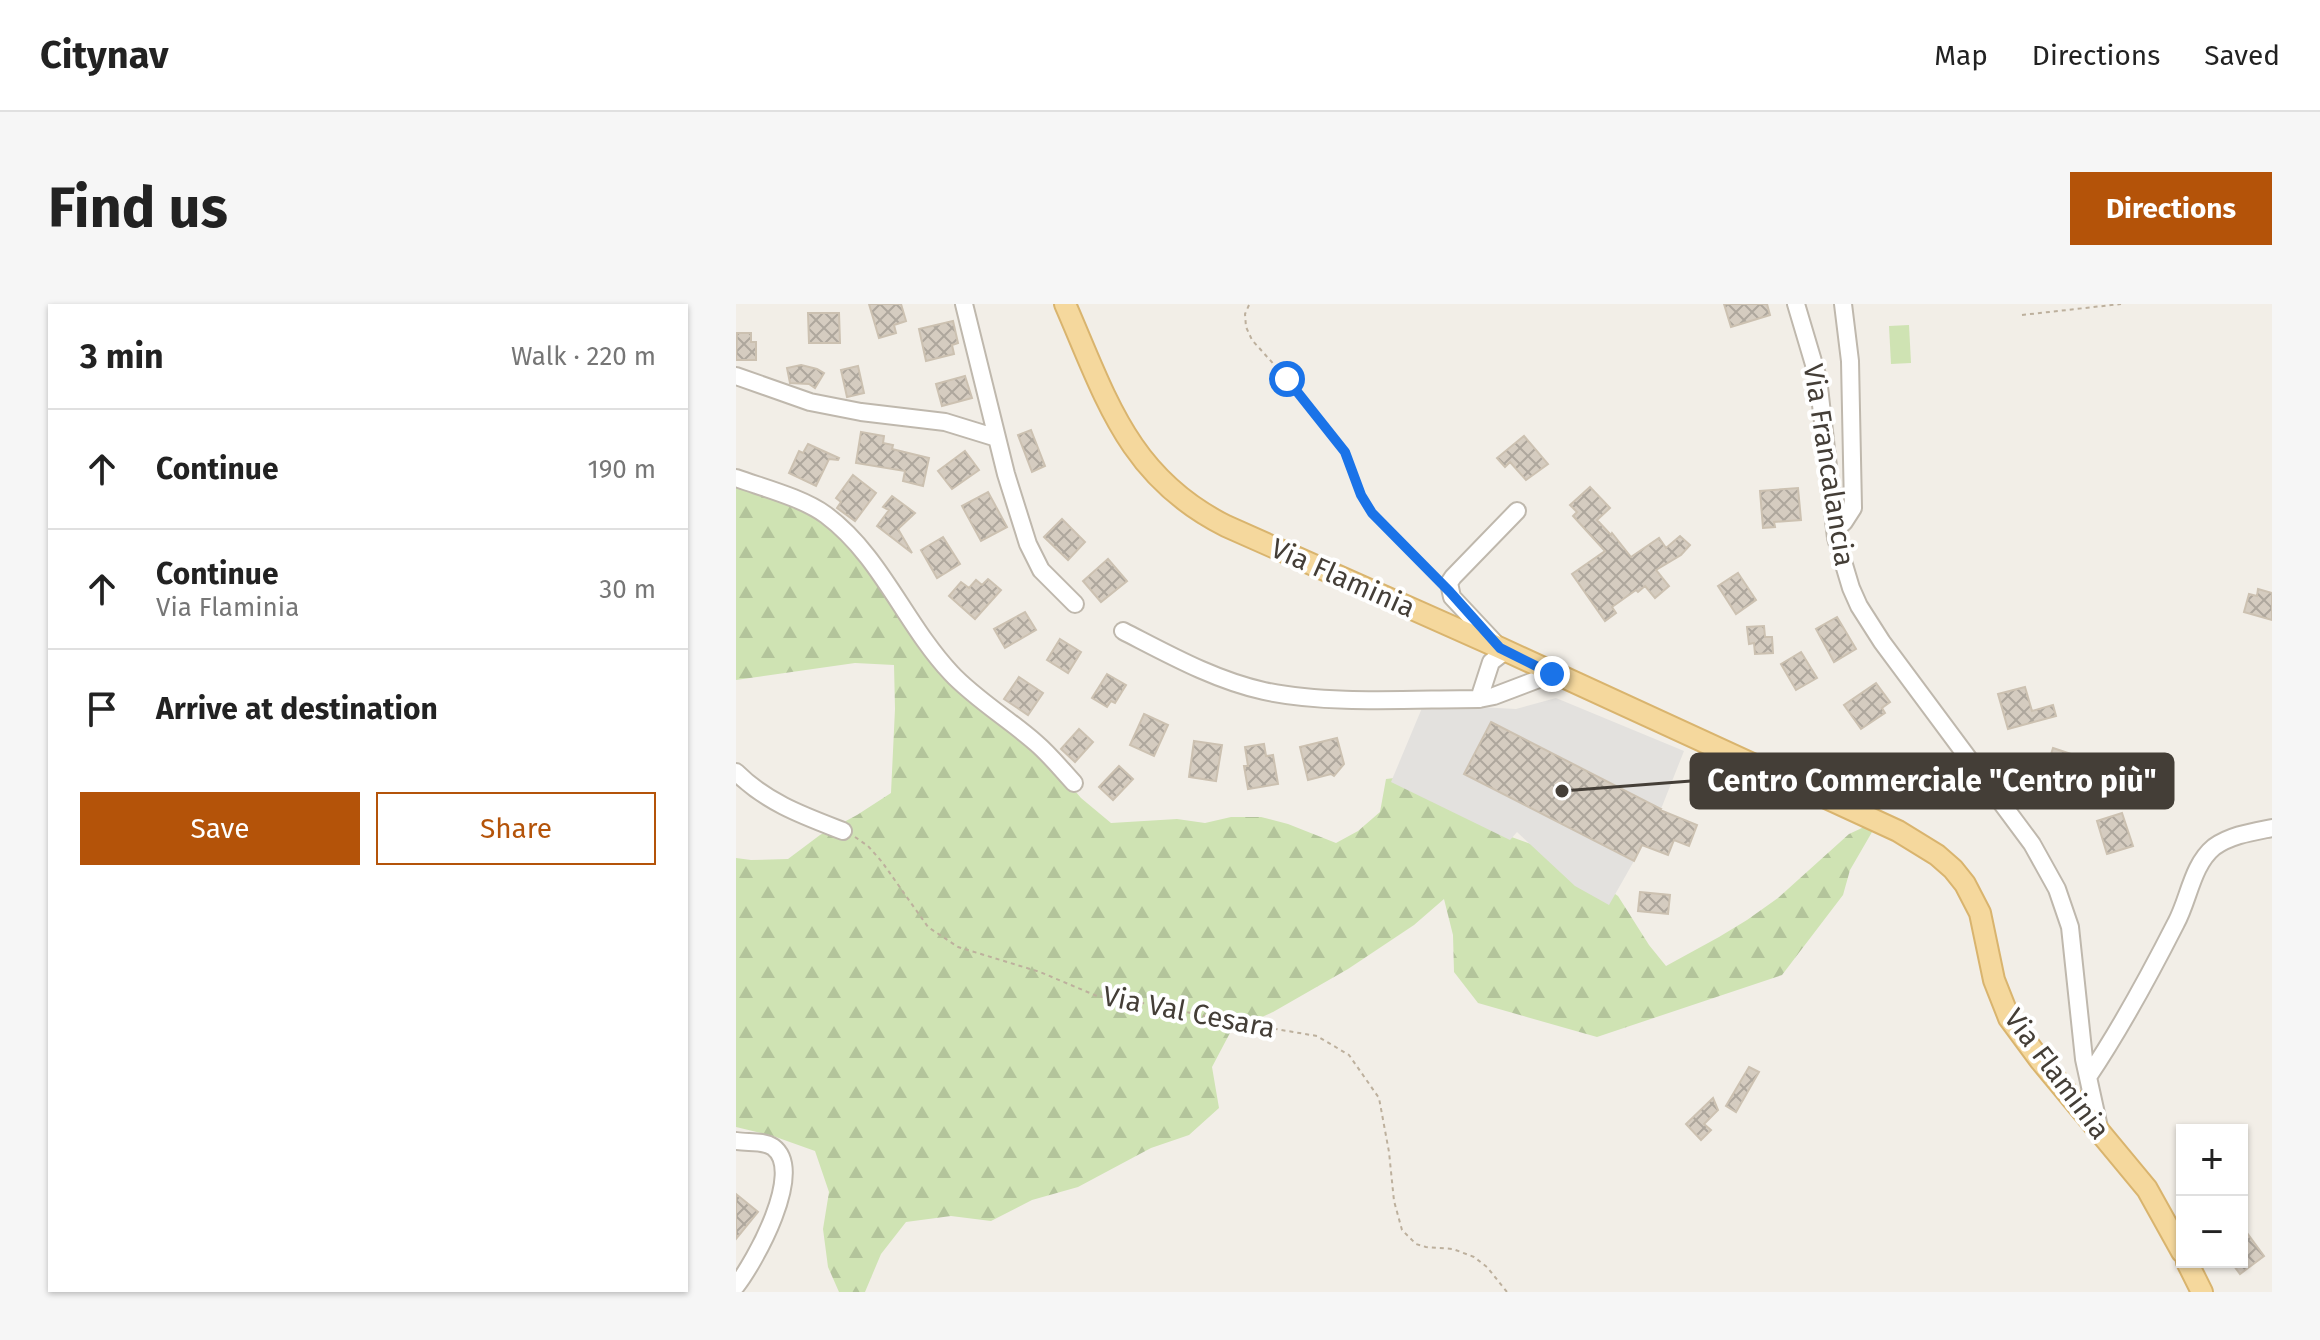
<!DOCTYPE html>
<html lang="en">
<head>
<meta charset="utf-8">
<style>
  :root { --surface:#fff; --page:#f6f6f6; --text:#222; --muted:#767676; --line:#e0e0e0; --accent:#b45309 }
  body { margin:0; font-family:"Fira Sans",sans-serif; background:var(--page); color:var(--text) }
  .controls { position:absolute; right:24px; bottom:24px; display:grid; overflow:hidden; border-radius:0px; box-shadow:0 2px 6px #0004 }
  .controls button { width:72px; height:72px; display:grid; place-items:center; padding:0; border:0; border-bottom:2px solid var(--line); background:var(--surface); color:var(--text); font:40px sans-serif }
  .stop { position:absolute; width:24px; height:24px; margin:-18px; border:6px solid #1a73e8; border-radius:50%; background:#fff }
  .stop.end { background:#1a73e8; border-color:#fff; box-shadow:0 2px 8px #0008 }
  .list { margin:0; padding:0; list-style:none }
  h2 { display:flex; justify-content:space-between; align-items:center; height:104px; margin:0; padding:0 32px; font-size:34px }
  h2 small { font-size:26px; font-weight:400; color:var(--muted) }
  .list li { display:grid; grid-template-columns:52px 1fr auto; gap:24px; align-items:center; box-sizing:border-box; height:120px; padding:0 32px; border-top:2px solid var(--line) }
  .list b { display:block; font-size:30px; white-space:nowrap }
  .list p { margin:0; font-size:26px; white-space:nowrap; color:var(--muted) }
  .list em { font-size:26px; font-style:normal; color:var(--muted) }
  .actions { display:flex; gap:16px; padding:24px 32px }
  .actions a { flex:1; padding:18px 0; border:2px solid var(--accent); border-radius:0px; text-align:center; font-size:28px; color:var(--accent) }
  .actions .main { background:var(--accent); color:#fff }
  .icon { flex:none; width:44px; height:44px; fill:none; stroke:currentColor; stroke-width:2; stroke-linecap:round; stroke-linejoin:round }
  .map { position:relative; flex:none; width:1536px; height:988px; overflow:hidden; border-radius:0px }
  header { display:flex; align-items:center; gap:48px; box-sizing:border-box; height:112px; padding:0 40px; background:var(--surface); border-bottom:2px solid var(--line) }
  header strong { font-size:38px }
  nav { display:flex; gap:44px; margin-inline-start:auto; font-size:28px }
  .intro { display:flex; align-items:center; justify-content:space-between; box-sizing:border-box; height:192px; padding:0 48px }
  h1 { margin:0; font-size:56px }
  .button { padding:20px 36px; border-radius:0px; background:var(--accent); color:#fff; font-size:28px; font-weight:700 }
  main { display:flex; gap:48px; padding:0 48px }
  aside { flex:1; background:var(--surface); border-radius:0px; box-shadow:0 2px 6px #0004 }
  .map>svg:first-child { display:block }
  .grass { fill:#cfe3b3 }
  .forest { fill:url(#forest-firs) }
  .parking { fill:#e3e1de }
  .building { fill:url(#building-cross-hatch); stroke:#ccc1b1; stroke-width:2 }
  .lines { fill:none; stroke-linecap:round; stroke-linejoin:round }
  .minor-casing { stroke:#bfb8ad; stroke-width:20 }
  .major-casing { stroke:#d9b46e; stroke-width:24 }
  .path { stroke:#bdb09d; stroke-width:2; stroke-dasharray:4 4; stroke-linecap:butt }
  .minor { stroke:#fff; stroke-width:16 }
  .major { stroke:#f5d89d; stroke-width:20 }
  .route { stroke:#1a73e8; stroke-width:10 }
  .labels { text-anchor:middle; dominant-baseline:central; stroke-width:8; stroke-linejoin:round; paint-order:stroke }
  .street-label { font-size:28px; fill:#443e37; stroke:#fff }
  .leader { fill:none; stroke:#443e37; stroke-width:3 }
  .callout-dot { fill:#443e37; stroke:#fff; stroke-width:3 }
  .callout { fill:#443e37; stroke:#443e37; stroke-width:3 }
  .callout-label { font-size:30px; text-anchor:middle; font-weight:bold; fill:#fff }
</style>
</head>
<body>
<header>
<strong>Citynav</strong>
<nav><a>Map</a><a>Directions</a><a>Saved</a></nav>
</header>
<div class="intro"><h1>Find us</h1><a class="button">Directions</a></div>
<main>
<aside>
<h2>3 min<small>Walk · 220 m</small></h2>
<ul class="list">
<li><svg class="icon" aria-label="ahead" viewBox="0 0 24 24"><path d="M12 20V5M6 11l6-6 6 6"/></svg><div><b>Continue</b></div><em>190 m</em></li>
<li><svg class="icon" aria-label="ahead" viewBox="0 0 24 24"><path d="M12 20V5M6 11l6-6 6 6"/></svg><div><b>Continue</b><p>Via Flaminia</p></div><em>30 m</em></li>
<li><svg class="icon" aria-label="arrive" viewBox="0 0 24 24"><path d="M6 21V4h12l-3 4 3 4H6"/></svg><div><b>Arrive at destination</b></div></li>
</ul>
<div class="actions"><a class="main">Save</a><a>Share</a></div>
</aside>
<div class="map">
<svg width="1536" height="988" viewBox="0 0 1536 988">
  <defs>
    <pattern id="forest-firs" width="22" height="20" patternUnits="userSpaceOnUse" patternTransform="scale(2)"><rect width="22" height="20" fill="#cfe3b3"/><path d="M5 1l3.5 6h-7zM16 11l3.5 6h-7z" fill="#b3c49b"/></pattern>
    <pattern id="building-cross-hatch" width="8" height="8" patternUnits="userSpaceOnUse" patternTransform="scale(2)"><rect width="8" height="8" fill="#d5ccc0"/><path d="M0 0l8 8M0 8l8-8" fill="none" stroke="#aea79d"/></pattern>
  </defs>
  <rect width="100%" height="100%" fill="#f2eee7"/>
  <path class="grass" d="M1173 21 1175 59 1155 60 1153 22Z"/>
  <path class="forest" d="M0 169 77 210 129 254 169 318 307 449 345 494 375 519 441 515 469 519 495 513H525L552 520 600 539 622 527 644 508 650 475 675 472 770 531 819 549 882 592 913 641 930 662 983 633 1011 616 1042 594 1113 530 1143 516 1114 566 1107 591 1046 671 861 733 742 699 718 668 717 631 708 595 678 621 612 665 537 708 495 727 476 763 483 804 453 831 415 844 342 883 296 896 255 917 215 912 170 918 145 950 129 988H103L92 963 87 925 93 888 79 847 37 832 0 823V554L15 556 52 555 84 531 121 511 155 489 159 405 158 361 119 359 0 376Z"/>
  <path class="parking" d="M820 394 948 447 925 505 755 418 728 469 898 557 873 601 839 582 781 528 774 536 655 478 686 404 705 401 780 405Z"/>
  <path class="building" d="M133 0H165L170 17 158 21 160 29 143 34Z
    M988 0H1031L1034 11 995 23Z
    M72 9H103L104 39H73Z
    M217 17 222 39 216 41 218 50 190 57 183 25Z
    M1 29H15V38H20V56H0Z
    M65 61 81 65 88 69 79 84 73 80 54 79 51 64Z
    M122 62 128 89 111 93 105 66Z
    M229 72 236 94 206 102 200 80Z
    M295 126 309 162 296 168 282 131Z
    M125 128 148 132 147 139 157 141 156 145 193 154 187 182 167 177 169 167 120 159Z
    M788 132 812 160 790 176 774 158 769 163 761 154Z
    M72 140 103 154 102 156 93 155 80 182 53 169 63 147 67 149Z
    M229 147 243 166 216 185 202 167Z
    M117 171 140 189 119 217 101 204 105 198 100 194Z
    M854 183 874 204 861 216 875 231 876 229 895 253 923 234 930 244 944 232 954 241 945 251 920 266 933 282 919 294 909 282 902 288 900 286 876 303 880 309 869 317 836 270 869 247 837 212 841 208 834 201Z
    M1062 184 1065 216 1038 218 1039 223 1027 224 1024 187Z
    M252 188 271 223 245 237 226 202Z
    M156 192 179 209 162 225 176 249 141 222 153 206 147 203Z
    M326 215 349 238 332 256 308 233Z
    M207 233 224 260 201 274 185 246Z
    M372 255 391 277 365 298 347 277Z
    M1002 269 1020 296 1000 310 982 282Z
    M252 275 265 286 239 315 213 292 225 278 233 284 240 276 246 281Z
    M1522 285 1536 289V316L1508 308 1513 290 1521 292Z
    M289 308 300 326 269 344 258 325Z
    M1101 313 1120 345 1098 358 1080 325Z
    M1028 322 1029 333H1036L1037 349 1019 350 1018 339 1013 340 1011 323Z
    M324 335 345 348 332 369 311 356Z
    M1065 348 1081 374 1060 386 1045 360Z
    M371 370 390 381 379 399 375 397 371 403 356 394Z
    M283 373 307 389 292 411 268 395Z
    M1140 379 1154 398 1146 404 1149 409 1125 425 1108 401Z
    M1289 383 1296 407 1317 401 1320 412 1272 425 1262 390Z
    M408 410 432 421 418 452 394 441Z
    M755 418 925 505 924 506 961 521 953 542 938 536 932 551 906 541 898 557 728 470Z
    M343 425 357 438 339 458 325 445Z
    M601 434 608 460 598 472 595 470 572 476 564 443Z
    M458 437 486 441 480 477 453 473Z
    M528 440 530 452 537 451 542 480 512 485 508 462H512L509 443Z
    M1317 444 1353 456 1344 484 1326 478 1328 472 1310 466Z
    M383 462 397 475 377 496 363 483Z
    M1386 509 1397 542 1371 550 1361 517Z
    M904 588 934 591 932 610 902 607Z
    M1013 763 1023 768 1000 808 990 802Z
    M977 794 982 806 968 820 975 826 965 836 950 820Z
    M0 890 22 908 0 935Z
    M1506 922 1528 952 1504 970 1495 958H1506Z"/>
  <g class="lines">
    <defs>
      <path id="minor" d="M228 0 270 170 292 240 305 266 339 300
        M1060 0 1082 74 1100 234 1115 284 1123 302 1146 338 1296 540 1321 585 1334 623 1348 755 1364 828
        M0 72 74 98 125 108 209 118 261 134
        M0 174C28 184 67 194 90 211 145 252 169 320 215 369 238 394 274 416 300 439 314 451 326 466 338 479
        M1099 226 1108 218 1117 204 1114 57 1107 0
        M387 327C432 350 478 376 528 387 592 401 676 395 743 395L758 392 816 370
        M760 340 716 293 713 279 717 273 781 207
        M743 395 755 358 768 348
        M0 468C31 499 68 512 107 527
        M1352 773C1385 724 1413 672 1440 619 1453 595 1456 561 1478 543 1495 531 1516 528 1536 524
        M0 837C12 839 27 836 37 843 70 867 18 959 0 982"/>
      <path id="major" d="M329 0C370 94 392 173 490 222L764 344 1162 527 1201 551 1217 565 1229 580 1244 609 1258 676 1273 714 1304 756 1411 885 1446 948
        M1451 958 1466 988"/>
    </defs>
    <use href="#minor" class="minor-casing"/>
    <use href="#major" class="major-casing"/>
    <path class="path" d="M513 1 509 10 510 23 516 36 551 75 609 148 625 191 636 209 700 275
      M1286 11 1385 0
      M119 533 132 542 146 558 192 623 222 643 304 668 361 692 413 700 492 717 581 732 613 751 643 794 653 848 658 897 666 926 680 940 690 943 717 945 738 953 751 963 771 988"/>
    <use href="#minor" class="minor"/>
    <use href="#major" class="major"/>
  </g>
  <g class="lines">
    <path class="route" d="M551 75 609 148 625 191 636 209 714 288 764 344 816 370"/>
  </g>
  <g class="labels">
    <g class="street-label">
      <text transform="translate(1093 161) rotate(81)">Via Francalancia</text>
      <text transform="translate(607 274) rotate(24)">Via Flaminia</text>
      <text transform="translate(453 708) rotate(11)">Via Val Cesara</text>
      <text transform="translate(1321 770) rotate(53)">Via Flaminia</text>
    </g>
  </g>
  <path class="leader" d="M826 487L955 477"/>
  <circle class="callout-dot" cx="826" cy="487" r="8"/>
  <rect class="callout" x="955" y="450" width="482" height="54" rx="8"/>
  <g class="callout-label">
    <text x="1196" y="487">Centro Commerciale "Centro più"</text>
  </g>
</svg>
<div class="controls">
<button>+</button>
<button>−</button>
</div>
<div class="stop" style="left:551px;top:75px"></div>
<div class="stop end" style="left:816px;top:370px"></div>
</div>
</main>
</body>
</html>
